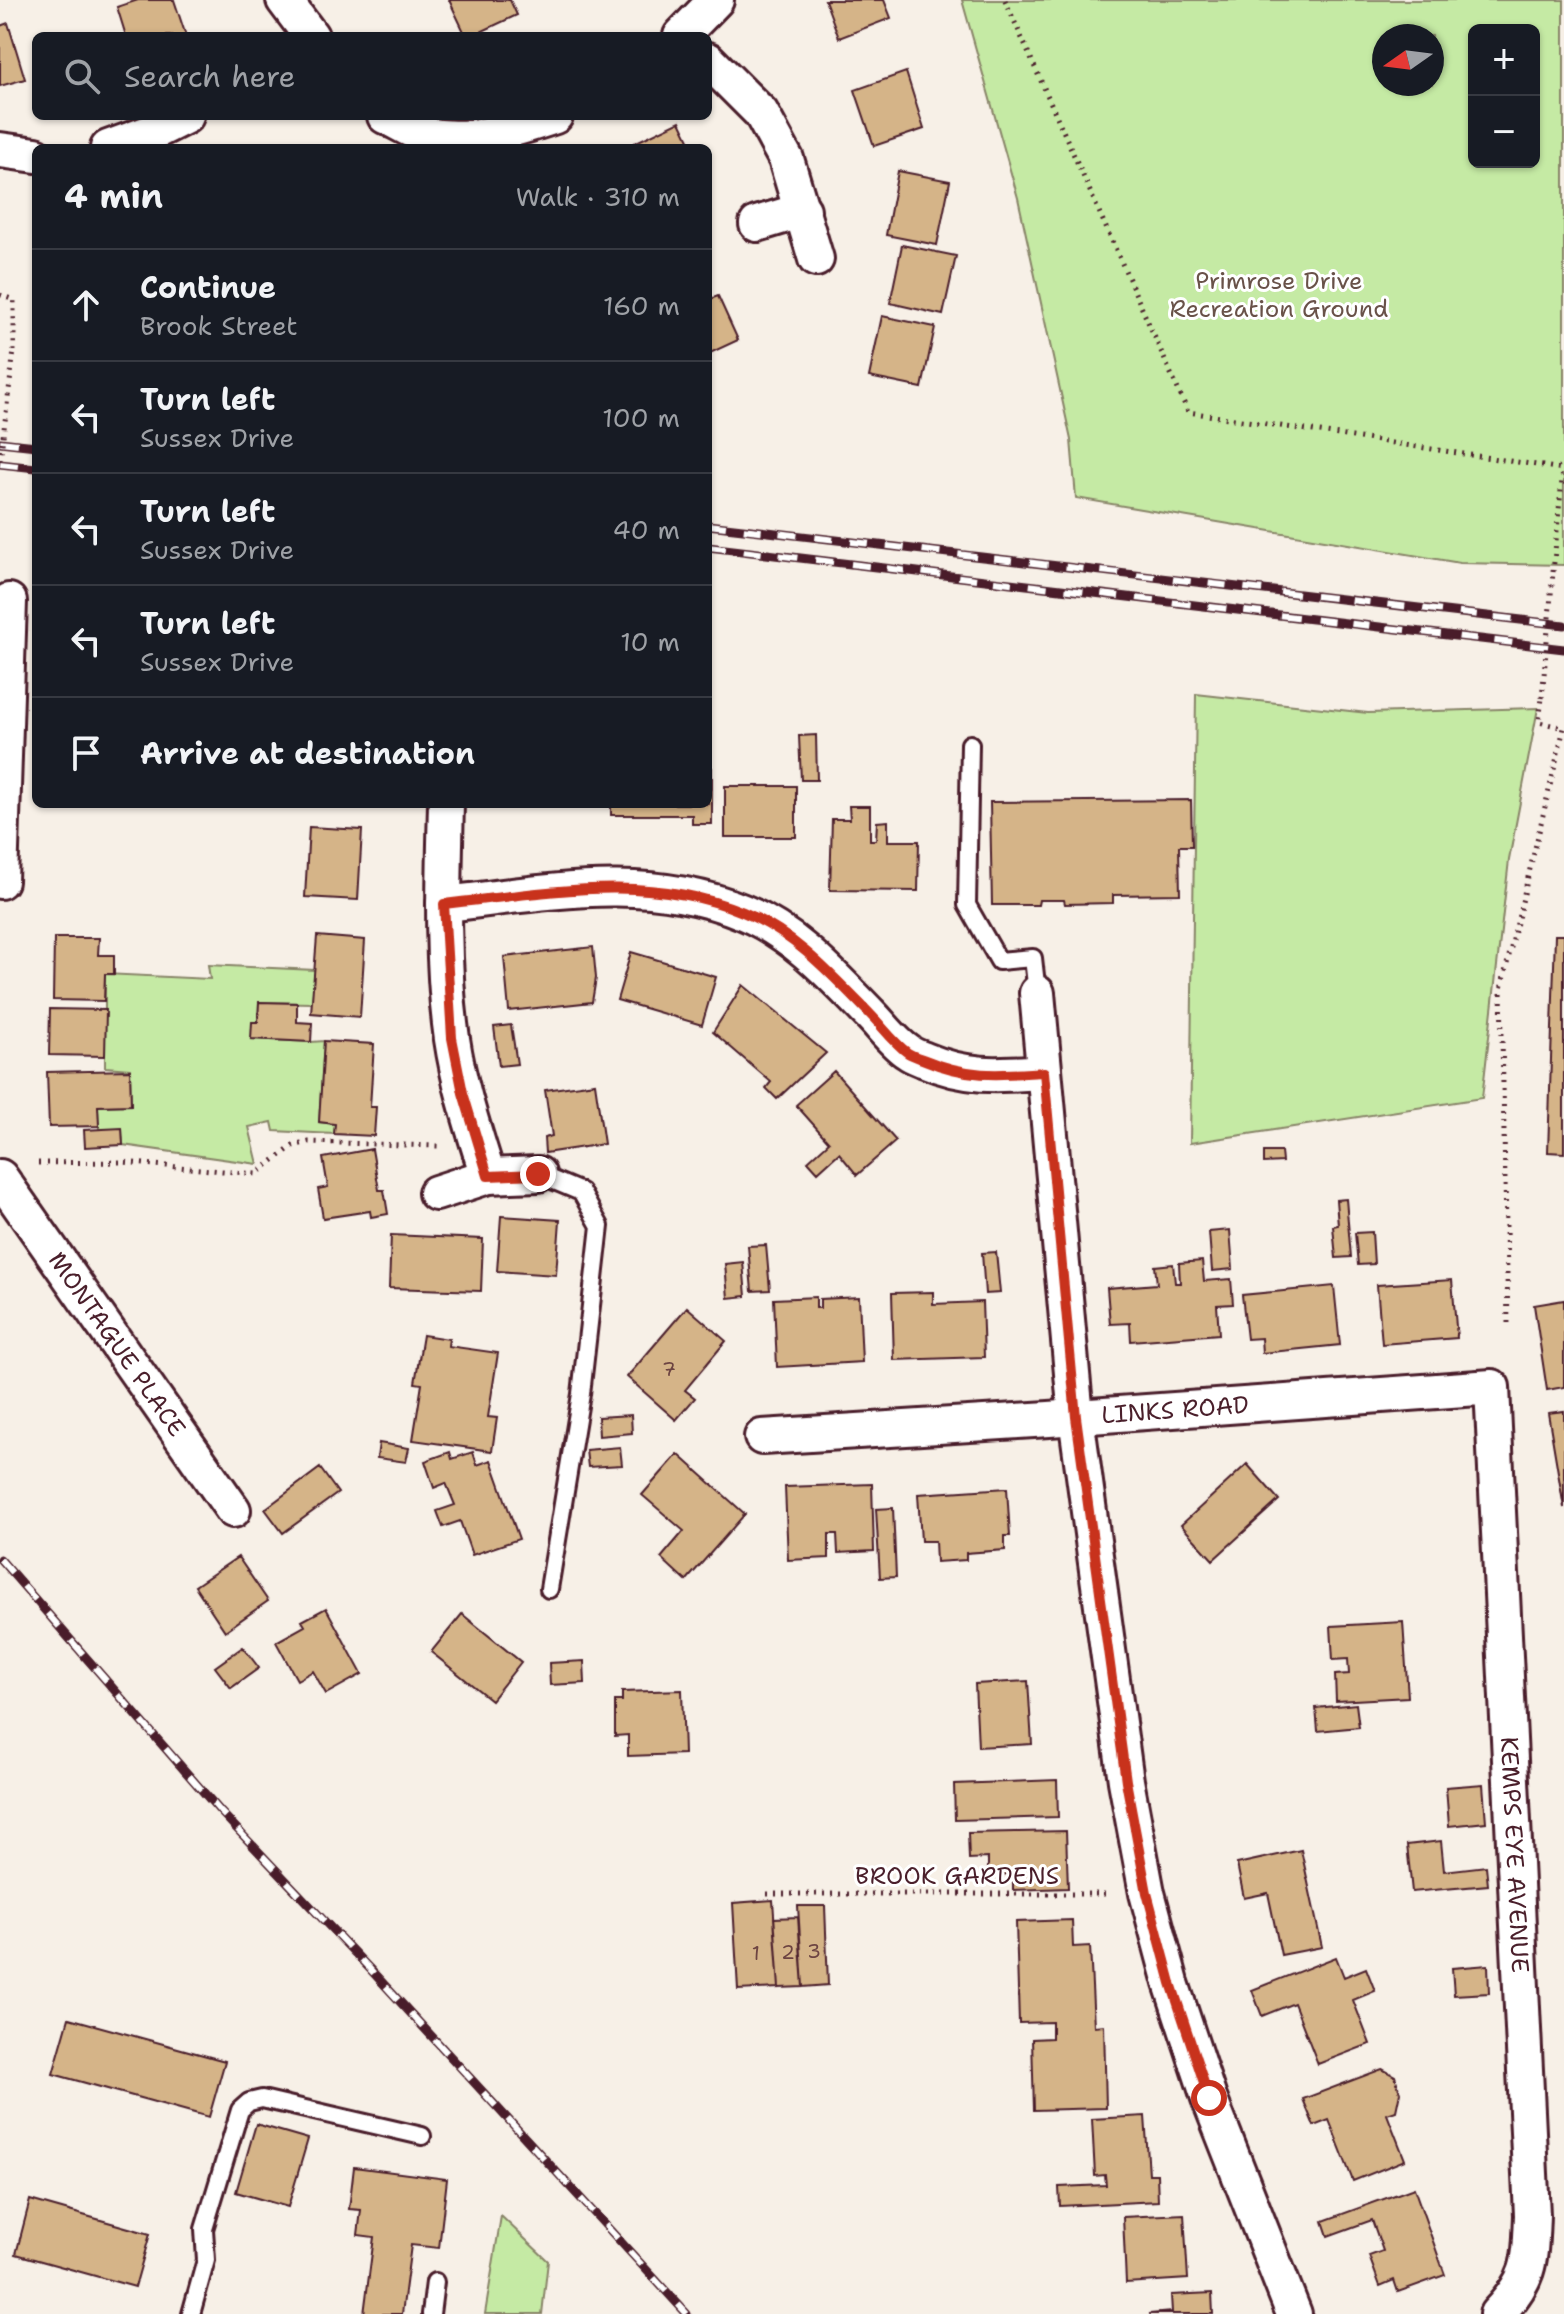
<!DOCTYPE html>
<html lang="en">
<head>
<meta charset="utf-8">
<style>
  :root { --surface:#171b24; --page:#20242c; --text:#f1f3f6; --muted:#9ea1a6; --line:#363941 }
  body { margin:0; font-family:"Shantell Sans",sans-serif; background:var(--page); color:var(--text) }
  .controls { position:absolute; right:24px; top:24px; display:grid; overflow:hidden; border-radius:12px; box-shadow:0 2px 6px #0004 }
  .controls button { width:72px; height:72px; display:grid; place-items:center; padding:0; border:0; border-bottom:2px solid var(--line); background:var(--surface); color:var(--text); font:40px sans-serif }
  .compass { position:absolute; left:1372px; top:24px; width:72px; height:72px; border-radius:50%; background:var(--surface); box-shadow:0 2px 6px #0004; rotate:256deg }
  .stop { position:absolute; width:24px; height:24px; margin:-18px; border:6px solid #c8321e; border-radius:50%; background:#fff }
  .stop.end { background:#c8321e; border-color:#fff; box-shadow:0 2px 8px #0008 }
  .list { margin:0; padding:0; list-style:none }
  h2 { display:flex; justify-content:space-between; align-items:center; height:104px; margin:0; padding:0 32px; font-size:34px }
  h2 small { font-size:26px; font-weight:400; color:var(--muted) }
  .list li { display:grid; grid-template-columns:52px 1fr auto; gap:24px; align-items:center; box-sizing:border-box; height:112px; padding:0 32px; border-top:2px solid var(--line) }
  .list b { display:block; font-size:30px; white-space:nowrap }
  .list p { margin:0; font-size:26px; white-space:nowrap; color:var(--muted) }
  .list em { font-size:26px; font-style:normal; color:var(--muted) }
  .icon { flex:none; width:44px; height:44px; fill:none; stroke:currentColor; stroke-width:2; stroke-linecap:round; stroke-linejoin:round }
  .map { position:relative; flex:none; width:1564px; height:2314px; overflow:hidden }
  .search { position:absolute; background:var(--surface); box-shadow:0 2px 6px #0004; left:32px; top:32px; width:680px; height:88px; display:flex; align-items:center; gap:20px; box-sizing:border-box; padding:0 28px; border-radius:12px; color:var(--muted); font-size:30px }
  .panel { position:absolute; background:var(--surface); box-shadow:0 2px 6px #0004; left:32px; top:144px; width:680px; height:664px; border-radius:12px }
  .map>svg:first-child { display:block }
  .green { fill:#c5eaa4; stroke:#888468; stroke-width:2; fill-rule:evenodd }
  .building { fill:#d5b488; stroke:#4a1f2b; stroke-width:2 }
  .lines { fill:none; stroke-linecap:round; stroke-linejoin:round }
  .service-casing { stroke:#4a1f2b; stroke-width:22 }
  .minor-casing { stroke:#4a1f2b; stroke-width:40 }
  .path { stroke:#4a1f2b; stroke-width:5; stroke-dasharray:2 6; stroke-linecap:butt }
  .service { stroke:#fff; stroke-width:16 }
  .minor { stroke:#fff; stroke-width:34 }
  .rail-casing { stroke:#4a1f2b; stroke-width:9 }
  .rail { stroke:#fff; stroke-width:6; stroke-dasharray:18; stroke-linecap:butt }
  .path-bridge { stroke:#4a1f2b; stroke-width:5; stroke-dasharray:2 6; stroke-linecap:butt }
  .route { stroke:#c8321e; stroke-width:10 }
  .labels { text-anchor:middle; dominant-baseline:central; stroke-width:6; stroke-linejoin:round; paint-order:stroke }
  .number-label { font-size:20px; fill:#6d4442 }
  .park-label { font-size:24px; fill:#695249; stroke:#fff }
  .street-label { font-size:24px; fill:#4a1f2b; stroke:#fff }
</style>
</head>
<body>
<div class="map">
<svg width="1564" height="2314" viewBox="0 0 1564 2314">
  <rect width="100%" height="100%" fill="#f7f0e7"/>
  <filter id="ink" filterUnits="userSpaceOnUse"><feTurbulence type="fractalNoise" baseFrequency=".0125" numOctaves="2"/><feDisplacementMap in="SourceGraphic" scale="16" xChannelSelector="R" yChannelSelector="G"/><feConvolveMatrix kernelMatrix="1 2 1 2 8 2 1 2 1" color-interpolation-filters="sRGB"/></filter>
  <g filter="url(#ink)">
    <path class="green" d="M962 0H1564V565L1460 563 1076 498 1071 440 1018 198ZM1534 30V162H1474V30ZM1384 36H1432V84H1384Z
      M1196 694 1368 713 1538 708 1509 860 1482 1098 1190 1143Z
      M208 965 315 970 312 1003 259 1002 258 1022 251 1039 311 1042 324 1041 319 1122 335 1124 334 1134 274 1131 272 1122 249 1127 258 1164 123 1145 122 1129H99L98 1106 131 1105 130 1069 105 1067V974L210 979Z
      M501 2216 548 2261 542 2314H485Z"/>
    <path class="building" d="M138 0H174L186 36H126L117 7Z
      M449 0H510L517 15 472 36H466Z
      M825 0H884L891 18 839 38Z
      M8 23 25 79 0 86V26Z
      M906 72 924 129 874 146 855 90Z
      M680 121 693 148H629L628 146Z
      M898 171 950 181 937 245 886 235Z
      M902 245 956 256 943 315 890 303Z
      M718 296 738 340 708 354V300Z
      M882 316 935 327 922 388 869 377Z
      M34 574H36V607H34Z
      M816 735 817 780H801L799 736Z
      M708 768H712V824H692V815H611V804H708Z
      M725 786H796V837H725Z
      M1191 800 1192 846H1179L1180 894 1113 895V903L1065 904 1064 900H1039L1038 905H992L990 802Z
      M849 806H870V840H876L877 822 888 821V841H919L918 891 830 890 832 819H850Z
      M309 827 362 830 358 900 305 897Z
      M1555 935H1564V1153L1548 1152Z
      M317 936 365 940 360 1017 311 1013Z
      M54 938H99L98 955H114V974H105L104 1001 53 1000Z
      M593 947 596 978 592 1002 509 1011 504 957Z
      M631 952 716 977 702 1025 617 1000Z
      M743 985 826 1053 777 1099 766 1088 771 1082 713 1032Z
      M259 1002 297 1003V1022L312 1023 311 1042 251 1039 252 1022H258Z
      M50 1009 106 1010 105 1056 49 1055Z
      M511 1025 517 1064 499 1066 494 1027Z
      M324 1041 374 1044 370 1107H376L374 1136 334 1134 335 1124 319 1122Z
      M130 1070 131 1105 98 1106 99 1126 49 1127 47 1072Z
      M834 1071 896 1141 857 1175 839 1153 818 1172 808 1161 829 1142 796 1105Z
      M595 1083 604 1144 545 1153 544 1138 552 1136 545 1090Z
      M122 1128 123 1145 85 1147 84 1130Z
      M372 1149 379 1190H384L388 1214 371 1217 370 1211 323 1218 318 1189 328 1187 323 1158Z
      M1264 1152H1281L1282 1162 1264 1163Z
      M1346 1199 1351 1257 1336 1258 1333 1226 1338 1225 1336 1200Z
      M501 1216 560 1220 556 1275 497 1271Z
      M1230 1230 1233 1269 1212 1271 1209 1232Z
      M1372 1232 1374 1264 1358 1265 1355 1233Z
      M391 1235 483 1239 481 1291 389 1288Z
      M766 1245 770 1290 752 1291 748 1246Z
      M996 1252 1000 1293 985 1294 982 1253Z
      M1202 1261 1204 1281 1231 1279 1233 1304 1217 1305 1219 1334 1131 1341 1130 1323 1110 1324 1107 1288 1157 1284 1155 1266 1173 1264 1175 1283H1180L1179 1263Z
      M743 1262 746 1296 728 1298 725 1264Z
      M1452 1280 1457 1338 1382 1344 1377 1285Z
      M1334 1286 1340 1345 1262 1353 1261 1338 1247 1339 1242 1295Z
      M933 1292V1304L982 1302 984 1357 894 1360 892 1293Z
      M816 1297V1308H820V1299L859 1297 862 1362 777 1367 774 1299Z
      M1564 1300V1387L1547 1390 1534 1305Z
      M687 1307 726 1341 685 1390 695 1398 676 1420 627 1377Z
      M423 1335 449 1339 448 1346 498 1353 488 1417 497 1418 492 1451 413 1440 422 1384 415 1383Z
      M1564 1411V1508L1548 1413Z
      M631 1415 632 1433 599 1436 598 1417Z
      M379 1443 409 1448 406 1462 377 1458Z
      M620 1447 622 1465 588 1467 586 1450Z
      M450 1452 452 1459 473 1452 477 1465 491 1460 519 1539 472 1555 460 1521 443 1527 437 1511 455 1505 446 1483 434 1488 425 1461Z
      M678 1454 745 1514 686 1581 661 1558 684 1531 642 1495Z
      M1247 1464 1279 1500 1213 1560 1181 1525Z
      M320 1468 338 1493 283 1533 265 1509Z
      M872 1484 874 1551 838 1553 837 1534H829V1558L788 1560 785 1487Z
      M1007 1488 1010 1536H1005V1550L966 1553V1560L936 1562 935 1541H921L918 1494Z
      M893 1508 896 1577 880 1578 876 1509Z
      M238 1557 268 1601 225 1631 195 1586Z
      M326 1608 362 1674 326 1694 313 1671 297 1680 276 1642 305 1626 302 1621Z
      M462 1614 521 1662 491 1700 431 1652Z
      M1403 1622 1408 1697 1336 1701 1335 1675 1349 1674 1348 1659 1333 1660 1331 1626Z
      M243 1647 259 1668 231 1688 215 1667Z
      M584 1661 585 1683 550 1685 549 1663Z
      M1028 1681 1032 1744 978 1747 975 1684Z
      M682 1690 684 1754 628 1756V1735L615 1736V1701H622V1692Z
      M1356 1704 1359 1727 1318 1731 1316 1708Z
      M1057 1780 1058 1817 955 1820 954 1784Z
      M1483 1784 1486 1822 1449 1826 1446 1787Z
      M1066 1831 1068 1888 1013 1890V1874L988 1875V1858L969 1859 968 1833Z
      M1441 1841 1444 1871 1486 1866 1488 1885 1412 1892 1407 1845Z
      M1301 1850 1322 1947 1281 1955 1268 1893 1244 1898 1237 1864Z
      M773 1900 779 1988 738 1990 733 1903Z
      M798 1906H825L828 1985 803 1987Z
      M798 1917 803 1987 779 1988 774 1918Z
      M1072 1920 1073 1947 1090 1946 1094 2026 1104 2025 1106 2108 1034 2110 1032 2039 1052 2038V2022L1019 2023 1016 1922Z
      M1336 1957 1344 1977 1366 1968 1375 1991 1353 2000 1370 2044 1318 2064 1294 2003 1262 2016 1252 1990Z
      M1488 1965 1489 1993 1454 1995 1452 1968Z
      M69 2018 225 2061 209 2117 53 2074Z
      M1382 2069 1395 2076 1400 2092 1396 2111 1387 2114 1405 2160 1353 2181 1329 2120 1314 2126 1303 2099Z
      M1145 2116 1149 2174H1157L1158 2201 1060 2206 1059 2187 1106 2185 1105 2175 1095 2176 1092 2119Z
      M256 2124 308 2139 288 2207 236 2192Z
      M354 2167 447 2179 439 2248 411 2245 402 2314H364L374 2237 358 2235 361 2210 349 2209Z
      M1414 2188 1445 2275 1398 2292 1394 2280 1380 2286 1369 2256 1383 2251 1372 2220 1328 2236 1323 2221Z
      M30 2200 150 2234 135 2287 16 2254Z
      M1184 2214 1188 2279 1126 2283 1123 2217Z
      M1212 2293 1213 2314H1149L1172 2312 1171 2295Z"/>
    <g class="lines">
      <defs>
        <path id="service" d="M970 744 967 905 999 961 1033 958 1037 993
          M538 1174 581 1192 600 1226 581 1394 549 1589
          M191 2314 206 2260 204 2229 240 2110 249 2102 262 2099 422 2136
          M431 2314 435 2282"/>
        <g id="minor">
          <path d="M284 0 311 36"/>
          <path d="M681 36 716 0"/>
          <path d="M708 60 761 113 786 159 816 259"/>
          <path d="M385 116C398 122 412 132 425 135 470 144 513 130 555 116"/>
          <path d="M108 148 160 129 186 116"/>
          <path d="M0 150 36 155"/>
          <path d="M757 224 803 210"/>
          <path d="M446 804C444 882 441 962 452 1039 459 1086 474 1131 488 1176"/>
          <path d="M0 881 9 601"/>
          <path d="M444 904C546 893 645 872 743 912 794 933 832 975 870 1014 882 1026 894 1043 908 1052 913 1056 920 1058 925 1060 968 1078 999 1075 1044 1072"/>
          <path d="M1037 993 1076 1417 1126 1781 1147 1893 1171 1983 1209 2098 1294 2314"/>
          <path id="s1" d="M0 1177 233 1510"/>
          <path d="M436 1193 488 1176 538 1174"/>
          <path id="s2" d="M762 1437 1049 1419 1492 1387 1532 2215C1530 2262 1531 2278 1497 2314"/>
        </g>
      </defs>
      <use href="#service" class="service-casing"/>
      <use href="#minor" class="minor-casing"/>
      <path class="path" d="M1005 0 1188 412 1563 469
        M0 295 14 300V351
        M1553 572 1563 469
        M38 1163 122 1162 256 1174 293 1146 309 1142 438 1146
        M1508 1323 1501 989 1564 728 1539 722 1542 698
        M767 1894H1110"/>
      <use href="#service" class="service"/>
      <use href="#minor" class="minor"/>
      <defs>
        <path id="rail" d="M0 442 36 446
          M0 464 36 468
          M708 525 1564 625
          M708 547 1564 649
          M0 1559 220 1811 369 1968 687 2314"/>
      </defs>
      <use href="#rail" class="rail-casing"/>
      <use href="#rail" class="rail"/>
      <path class="path-bridge" d="M0 460 14 351
        M1542 698 1553 572"/>
    </g>
  </g>
  <g class="lines" filter="url(#ink)">
    <path class="route" d="M538 1174 488 1176 463 1093 452 1038 444 904C546 893 645 872 743 912 794 933 832 975 870 1014 882 1026 894 1043 908 1053 913 1056 920 1058 925 1060 968 1078 999 1075 1044 1072L1076 1417 1126 1781 1147 1893 1171 1983 1209 2098"/>
  </g>
  <g class="labels">
    <g class="number-label">
      <text x="669" y="1369">7</text>
      <text x="814" y="1951">3</text>
      <text x="788" y="1952">2</text>
      <text x="756" y="1953">1</text>
    </g>
    <g class="park-label">
      <text x="1279" y="281">Primrose Drive<tspan x="1279" dy="28">Recreation Ground</tspan></text>
    </g>
    <g class="street-label">
      <text stroke="none"><textPath href="#s1" startOffset="204">MONTAGUE PLACE</textPath></text>
      <text stroke="none"><textPath href="#s2" startOffset="414">LINKS ROAD</textPath></text>
      <text stroke="none"><textPath href="#s2" startOffset="1200">KEMPS EYE AVENUE</textPath></text>
      <text x="957" y="1876">BROOK GARDENS</text>
    </g>
  </g>
</svg>
<div class="controls">
<button>+</button>
<button>−</button>
</div>
<svg class="compass" viewBox="-18 -18 36 36"><path d="M0-13l5 13h-10z" fill="#e53935"/><path d="M0 13l5-13h-10z" fill="#9ea1a6"/></svg>
<div class="stop" style="left:1209px;top:2098px"></div>
<div class="stop end" style="left:538px;top:1174px"></div>
<div class="search"><svg class="icon" aria-label="search" viewBox="0 0 24 24"><circle cx="10" cy="10" r="6"/><path d="M15 15l6 6"/></svg>Search here</div>
<section class="panel">
<h2>4 min<small>Walk · 310 m</small></h2>
<ul class="list">
<li><svg class="icon" aria-label="ahead" viewBox="0 0 24 24"><path d="M12 20V5M6 11l6-6 6 6"/></svg><div><b>Continue</b><p>Brook Street</p></div><em>160 m</em></li>
<li><svg class="icon" aria-label="left" viewBox="0 0 24 24"><path d="M17 20v-9H6M10 6l-5 5 5 5"/></svg><div><b>Turn left</b><p>Sussex Drive</p></div><em>100 m</em></li>
<li><svg class="icon" aria-label="left" viewBox="0 0 24 24"><path d="M17 20v-9H6M10 6l-5 5 5 5"/></svg><div><b>Turn left</b><p>Sussex Drive</p></div><em>40 m</em></li>
<li><svg class="icon" aria-label="left" viewBox="0 0 24 24"><path d="M17 20v-9H6M10 6l-5 5 5 5"/></svg><div><b>Turn left</b><p>Sussex Drive</p></div><em>10 m</em></li>
<li><svg class="icon" aria-label="arrive" viewBox="0 0 24 24"><path d="M6 21V4h12l-3 4 3 4H6"/></svg><div><b>Arrive at destination</b></div></li>
</ul>
</section>
</div>
</body>
</html>
